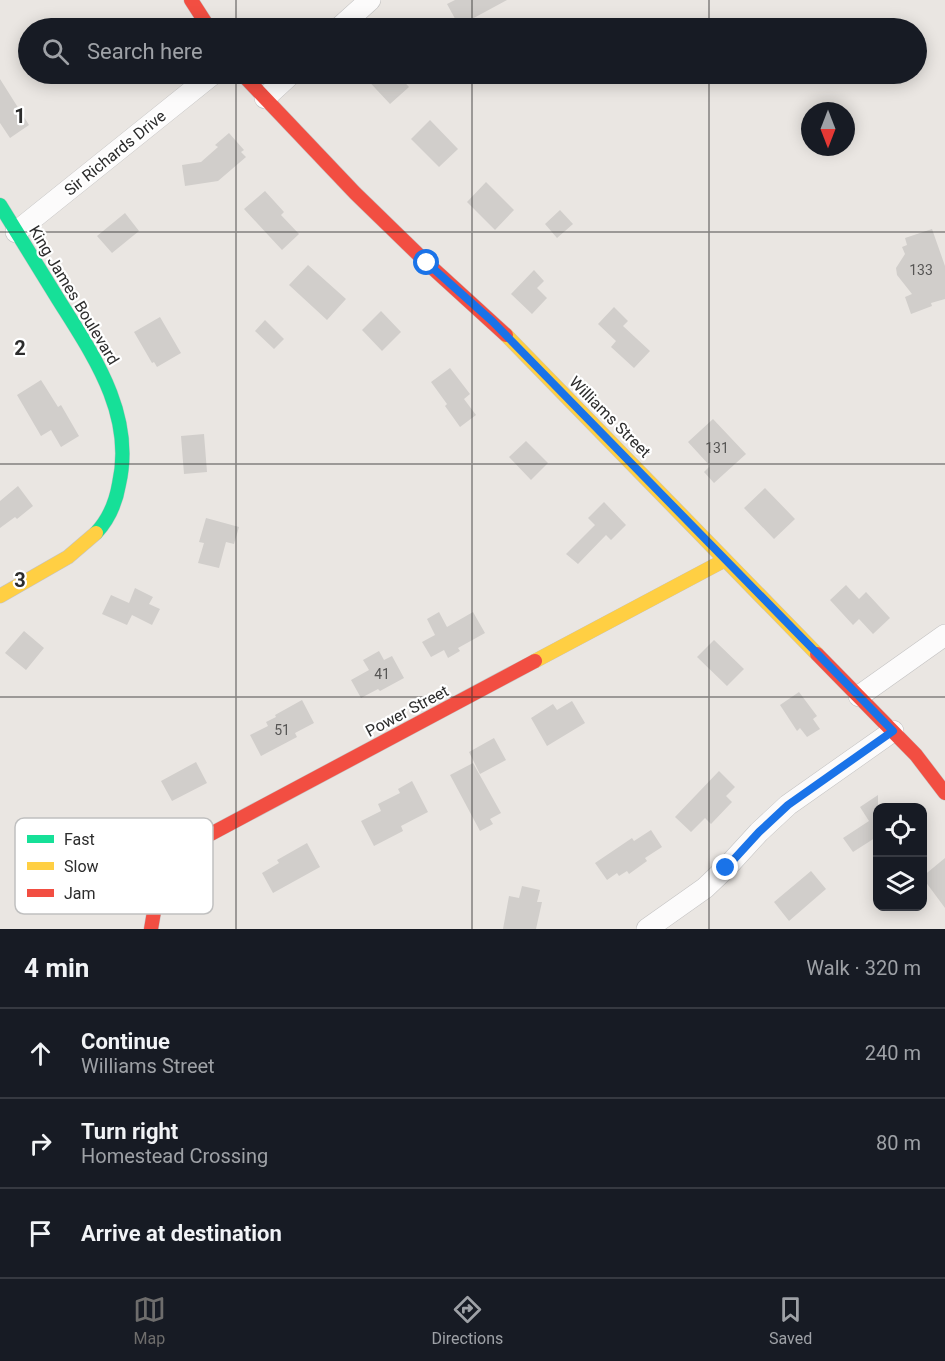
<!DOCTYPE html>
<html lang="en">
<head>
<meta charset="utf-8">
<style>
  :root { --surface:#171b24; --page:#242831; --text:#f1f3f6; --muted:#9ea1a6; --line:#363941; --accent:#6e6d6c }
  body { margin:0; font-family:Roboto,sans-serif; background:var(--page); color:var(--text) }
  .controls { position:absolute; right:18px; bottom:18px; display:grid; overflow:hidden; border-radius:12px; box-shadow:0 3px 15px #0003 }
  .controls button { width:54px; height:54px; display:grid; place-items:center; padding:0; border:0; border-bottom:2px solid var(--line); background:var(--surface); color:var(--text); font:30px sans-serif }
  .compass { position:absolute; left:801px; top:102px; width:54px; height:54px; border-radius:50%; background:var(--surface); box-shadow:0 3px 15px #0003; rotate:180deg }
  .stop { position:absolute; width:18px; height:18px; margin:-14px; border:4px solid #1a73e8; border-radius:50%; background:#fff }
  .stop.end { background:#1a73e8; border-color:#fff; box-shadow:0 2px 6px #0008 }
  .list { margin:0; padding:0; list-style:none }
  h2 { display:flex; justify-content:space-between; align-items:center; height:78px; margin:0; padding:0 24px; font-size:26px }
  h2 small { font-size:20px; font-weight:400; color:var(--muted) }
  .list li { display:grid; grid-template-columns:39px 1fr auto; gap:18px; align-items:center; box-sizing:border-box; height:90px; padding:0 24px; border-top:2px solid var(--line) }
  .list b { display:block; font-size:22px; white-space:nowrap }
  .list p { margin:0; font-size:20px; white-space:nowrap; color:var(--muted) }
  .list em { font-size:20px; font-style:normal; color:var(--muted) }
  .icon { flex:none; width:33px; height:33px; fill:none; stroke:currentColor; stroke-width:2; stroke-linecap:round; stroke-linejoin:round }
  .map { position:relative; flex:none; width:945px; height:929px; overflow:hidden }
  .search { position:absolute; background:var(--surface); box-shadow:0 3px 15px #0003; left:18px; right:18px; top:18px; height:66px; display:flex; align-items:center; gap:15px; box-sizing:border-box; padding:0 21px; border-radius:33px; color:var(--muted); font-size:22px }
  .sheet { height:348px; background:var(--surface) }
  nav { display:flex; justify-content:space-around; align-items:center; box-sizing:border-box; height:84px; border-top:2px solid var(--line); background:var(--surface); font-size:16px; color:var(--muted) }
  nav a { display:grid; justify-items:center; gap:3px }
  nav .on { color:var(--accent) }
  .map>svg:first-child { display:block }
  .building { fill:#d1cecb }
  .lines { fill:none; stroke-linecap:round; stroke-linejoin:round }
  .street-casing { stroke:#c4c3c3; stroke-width:22 }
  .fast-casing { stroke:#c4c3c3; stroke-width:15 }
  .slow-casing { stroke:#c4c3c3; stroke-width:15 }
  .jam-casing { stroke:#c4c3c3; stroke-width:15 }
  .street { stroke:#fcfbfb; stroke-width:21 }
  .fast { stroke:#16e098; stroke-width:14 }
  .slow { stroke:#ffcf43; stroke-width:14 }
  .jam { stroke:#f24e42; stroke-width:14 }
  .route { stroke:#1a73e8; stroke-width:8 }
  .grid { fill:none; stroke:#2c2c2c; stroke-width:1.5; stroke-opacity:0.55 }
  .labels { text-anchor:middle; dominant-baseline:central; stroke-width:4.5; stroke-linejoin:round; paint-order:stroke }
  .number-label { font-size:14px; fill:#565554 }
  .street-label { font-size:16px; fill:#2c2c2c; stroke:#fff }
  .key { fill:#fff; stroke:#c0c0c0; stroke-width:1.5 }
  .key-label { font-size:16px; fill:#2c2c2c }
  .grid-label { font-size:20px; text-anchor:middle; font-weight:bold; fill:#2c2c2c; stroke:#fff; stroke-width:4.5; stroke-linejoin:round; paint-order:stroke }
</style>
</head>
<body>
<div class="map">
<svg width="945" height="929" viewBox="0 0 945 929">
  <rect width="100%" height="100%" fill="#eae6e2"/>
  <path class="building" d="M455 0H507L459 26 447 4Z
    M362 74H397L409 87 390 104Z
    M0 79 29 125 10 138 0 123Z
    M430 120 458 149 439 167 411 139Z
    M229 133 244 150 241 152 246 157 218 181 185 186 182 165 201 162 218 147 215 145Z
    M486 182 514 210 495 230 467 202Z
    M265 191 284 212 281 215 299 234 282 250 244 209Z
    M560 210 573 224 557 238 545 224Z
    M125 213 139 231 112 253 97 236Z
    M932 229 945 266V299L931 303 932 306 911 314 905 297 912 294 897 275 896 268 905 254 902 247 907 245 905 238Z
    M308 265 346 299 327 320 289 285Z
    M534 270 544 281 537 288 547 298 532 314 511 294Z
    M614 307 628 321 623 326 650 351 634 368 611 347 616 341 598 324Z
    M381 311 401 332 382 351 362 330Z
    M160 317 181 353 157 367 154 362 152 363 134 332Z
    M265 320 284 339 274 349 255 331Z
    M450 368 470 394 464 399 476 415 460 427 445 406 447 404 431 382Z
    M41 380 58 407 61 405 79 436 61 447 51 430 41 436 17 395Z
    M713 419 746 454 714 483 704 472 710 466 688 442Z
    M204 434 207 472 184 474 181 436Z
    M526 441 548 463 531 480 509 457Z
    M18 486 33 506 17 519 15 517 0 528V501Z
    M765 488 795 519 774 539 744 508Z
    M604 502 626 525 611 540 606 535 578 564 566 554 595 525 588 518Z
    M206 518 239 527 234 544 226 542 219 568 198 563 204 543 199 542Z
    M846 585 859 599 866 592 890 618 873 634 859 619 853 625 830 600Z
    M135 588 153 597 149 604 160 609 152 625 132 615 127 625 102 614 111 595 129 603Z
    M439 612 447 627 473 612 485 633 458 648 460 651 448 658 444 650 431 657 422 642 435 635 427 619Z
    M24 631 44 648 26 670 5 653Z
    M714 640 744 669 727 686 697 657Z
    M379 651 384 660 392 656 404 678 380 691 378 689 361 698 351 680 369 670 363 660Z
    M799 692 817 716 813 719 820 729 807 737 800 728 797 731 780 705Z
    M302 700 314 723 295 733 297 737 261 756 250 735 268 726 266 722 276 717 275 715Z
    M572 701 585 723 547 746 531 718 553 704 557 710Z
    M494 738 506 760 480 774 469 752Z
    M196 762 207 783 172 801 161 781Z
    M473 763 501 813 490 819 493 824 480 831 450 775Z
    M719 771 735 787 726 796 732 802 711 824 705 818 691 832 675 817Z
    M412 781 428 812 401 826 403 831 374 846 361 821 381 811 378 804 400 793 398 789Z
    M878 795V836L853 852 843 838 869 821 860 807Z
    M651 830 662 847 645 858 647 861 629 874 627 871 619 876 617 873 607 880 595 863 632 838 634 841Z
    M307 843 320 867 273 893 262 873 279 863 277 860Z
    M945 858V908L922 877Z
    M811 871 826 889 789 921 774 902Z
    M522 886 540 890 537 902H542L536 929H503L509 896 519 898Z"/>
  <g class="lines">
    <defs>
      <path id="street" d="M339 28 370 0
        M265 98 291 74
        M16 232 213 74
        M859 696 945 635
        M647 929 705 888 726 868 759 832 788 805 893 731"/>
      <path id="fast" d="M0 205C19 236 38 267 58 299 93 355 135 414 119 484 116 502 109 519 96 533"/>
      <path id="slow" d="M506 335 817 654
        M0 596 68 557 96 533
        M535 661 725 560"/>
      <path id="jam" d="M191 0 209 28
        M242 74 355 193 427 263 506 335
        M817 654 916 755 945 793
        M151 929C156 902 158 874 177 852L535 661"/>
    </defs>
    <use href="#street" class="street-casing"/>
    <use href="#fast" class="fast-casing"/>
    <use href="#slow" class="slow-casing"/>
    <use href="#jam" class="jam-casing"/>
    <use href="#street" class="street"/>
    <use href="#fast" class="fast"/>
    <use href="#slow" class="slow"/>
    <use href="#jam" class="jam"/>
  </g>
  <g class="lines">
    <path class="route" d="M427 263 492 321 893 731 788 805 759 832 726 868"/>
  </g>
  <path class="grid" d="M236 0V28M472 0V28M709 0V28M236 74V929M472 74V929M709 74V929M0 232H945M0 464H945M0 697H945"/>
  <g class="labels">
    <g class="number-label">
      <text x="921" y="270">133</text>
      <text x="717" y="448">131</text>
      <text x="382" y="674">41</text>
      <text x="282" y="730">51</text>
    </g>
    <g class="street-label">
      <text transform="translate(115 153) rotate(-39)">Sir Richards Drive</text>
      <text transform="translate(74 295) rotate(59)">King James Boulevard</text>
      <text transform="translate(610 417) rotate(45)">Williams Street</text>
      <text transform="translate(407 711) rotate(-28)">Power Street</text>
    </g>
  </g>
  <rect x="15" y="818" width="198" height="96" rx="9" class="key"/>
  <rect x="27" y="835" width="27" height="8" fill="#16e098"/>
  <rect x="27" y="862" width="27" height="8" fill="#ffcf43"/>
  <rect x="27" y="889" width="27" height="8" fill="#f24e42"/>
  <g class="key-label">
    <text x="64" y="845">Fast</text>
    <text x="64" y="872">Slow</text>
    <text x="64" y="899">Jam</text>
  </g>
  <g class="grid-label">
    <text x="20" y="123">1</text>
    <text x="20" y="355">2</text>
    <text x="20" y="587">3</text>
  </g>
</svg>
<div class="controls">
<button><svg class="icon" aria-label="locate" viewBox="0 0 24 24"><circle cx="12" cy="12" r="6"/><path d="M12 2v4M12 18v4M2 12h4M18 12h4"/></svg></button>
<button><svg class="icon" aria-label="layers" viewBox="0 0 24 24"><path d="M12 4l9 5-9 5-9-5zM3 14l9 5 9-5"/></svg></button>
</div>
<svg class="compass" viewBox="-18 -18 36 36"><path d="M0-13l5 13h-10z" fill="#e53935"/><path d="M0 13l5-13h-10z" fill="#9ea1a6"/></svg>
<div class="stop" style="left:427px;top:263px"></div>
<div class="stop end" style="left:726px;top:868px"></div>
<div class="search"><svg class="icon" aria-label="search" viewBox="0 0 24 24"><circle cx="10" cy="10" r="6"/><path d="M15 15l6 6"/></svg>Search here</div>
</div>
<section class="sheet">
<h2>4 min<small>Walk · 320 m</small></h2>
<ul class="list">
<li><svg class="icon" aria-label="ahead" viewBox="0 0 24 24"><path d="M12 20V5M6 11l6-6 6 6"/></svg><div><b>Continue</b><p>Williams Street</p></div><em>240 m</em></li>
<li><svg class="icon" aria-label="right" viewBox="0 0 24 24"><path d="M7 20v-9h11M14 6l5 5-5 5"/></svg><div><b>Turn right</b><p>Homestead Crossing</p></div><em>80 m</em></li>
<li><svg class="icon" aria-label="arrive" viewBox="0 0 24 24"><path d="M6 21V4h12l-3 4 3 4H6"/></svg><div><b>Arrive at destination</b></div></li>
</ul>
</section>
<nav>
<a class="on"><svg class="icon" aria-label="map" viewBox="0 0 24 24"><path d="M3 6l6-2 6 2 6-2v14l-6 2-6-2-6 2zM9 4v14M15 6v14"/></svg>Map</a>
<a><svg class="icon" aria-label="directions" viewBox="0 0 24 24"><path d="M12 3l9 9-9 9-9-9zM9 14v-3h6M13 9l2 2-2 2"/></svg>Directions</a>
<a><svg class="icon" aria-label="saved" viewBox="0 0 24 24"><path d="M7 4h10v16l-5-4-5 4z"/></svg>Saved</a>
</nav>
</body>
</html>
